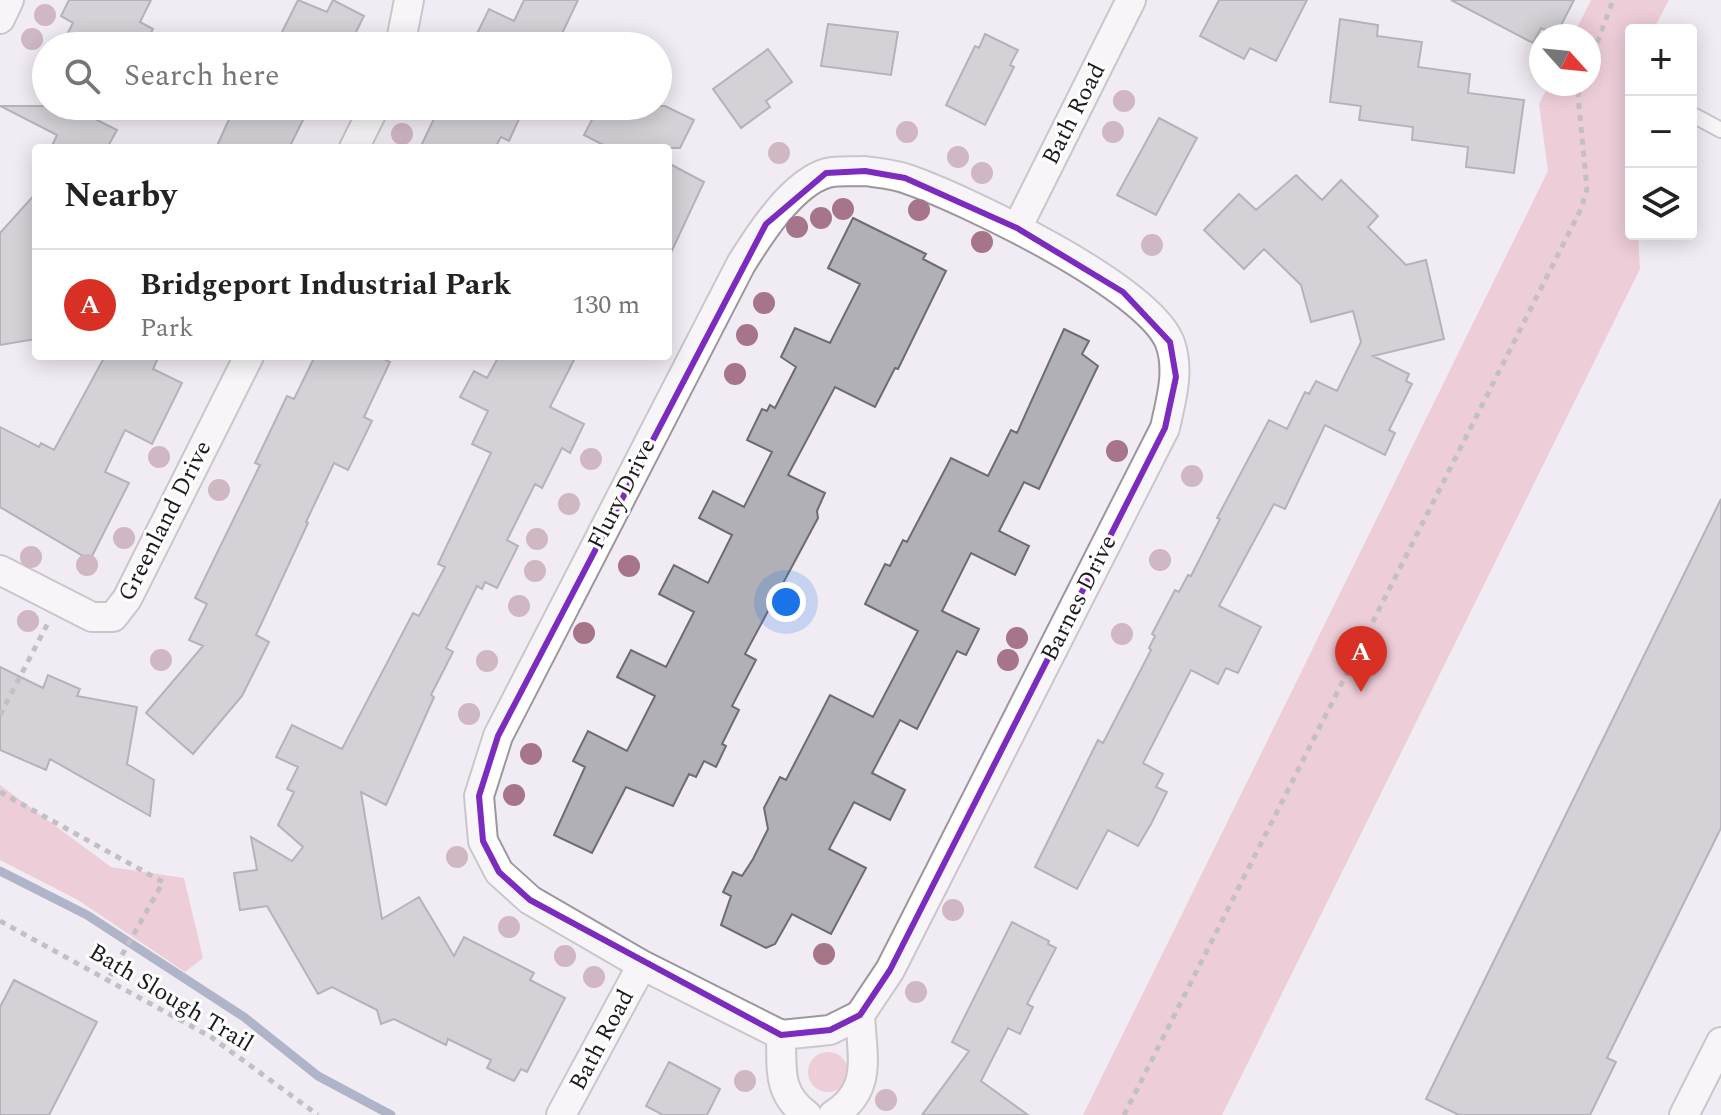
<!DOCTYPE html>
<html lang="en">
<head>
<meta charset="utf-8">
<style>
  :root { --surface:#fff; --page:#f6f6f6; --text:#222; --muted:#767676; --line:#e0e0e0; --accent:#d93025 }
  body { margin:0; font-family:Spectral,serif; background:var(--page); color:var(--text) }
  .controls { position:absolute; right:24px; top:24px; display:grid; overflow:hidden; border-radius:8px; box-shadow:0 4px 20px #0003 }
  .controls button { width:72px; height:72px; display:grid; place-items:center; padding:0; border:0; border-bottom:2px solid var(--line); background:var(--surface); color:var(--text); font:40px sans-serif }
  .compass { position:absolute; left:1529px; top:24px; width:72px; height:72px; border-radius:50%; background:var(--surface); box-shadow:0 4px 20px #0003; rotate:117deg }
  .you { position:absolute; left:786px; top:602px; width:28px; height:28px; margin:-20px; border:6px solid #fff; border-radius:50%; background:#1a73e8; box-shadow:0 0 0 12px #1a73e833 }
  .badge { display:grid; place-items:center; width:52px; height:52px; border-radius:50%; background:var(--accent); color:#fff; font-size:26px; font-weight:700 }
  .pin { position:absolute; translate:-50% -66px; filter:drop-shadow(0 2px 4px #0008) }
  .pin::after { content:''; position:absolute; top:42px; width:28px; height:24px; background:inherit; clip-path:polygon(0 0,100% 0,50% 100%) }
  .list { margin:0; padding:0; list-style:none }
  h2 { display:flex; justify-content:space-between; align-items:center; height:104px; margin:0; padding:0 32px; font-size:34px }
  h2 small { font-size:26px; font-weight:400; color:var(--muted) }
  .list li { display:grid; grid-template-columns:52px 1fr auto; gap:24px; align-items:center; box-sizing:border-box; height:112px; padding:0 32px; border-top:2px solid var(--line) }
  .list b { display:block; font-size:30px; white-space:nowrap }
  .list p { margin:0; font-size:26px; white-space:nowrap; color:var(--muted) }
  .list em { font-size:26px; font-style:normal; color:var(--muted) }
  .icon { flex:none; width:44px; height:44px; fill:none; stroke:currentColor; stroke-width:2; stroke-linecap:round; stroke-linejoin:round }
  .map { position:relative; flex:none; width:1721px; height:1115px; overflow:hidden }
  .search { position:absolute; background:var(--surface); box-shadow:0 4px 20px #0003; left:32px; top:32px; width:640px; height:88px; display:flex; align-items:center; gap:20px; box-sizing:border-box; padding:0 28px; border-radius:44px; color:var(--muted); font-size:30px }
  .panel { position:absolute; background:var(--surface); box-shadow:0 4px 20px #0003; left:32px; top:144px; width:640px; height:216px; border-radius:8px }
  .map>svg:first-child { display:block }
  .green { fill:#e8a6b6 }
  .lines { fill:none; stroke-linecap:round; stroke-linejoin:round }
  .stream { stroke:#616f98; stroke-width:9 }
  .building { fill:#b1b0b7; stroke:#6d6c73; stroke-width:2 }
  .lane-casing { stroke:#9b979d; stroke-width:18 }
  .street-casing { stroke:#9b979d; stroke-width:32 }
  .path { stroke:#8d8a8f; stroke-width:5; stroke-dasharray:6 6; stroke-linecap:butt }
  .lane { stroke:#fff; stroke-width:14 }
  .street { stroke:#fff; stroke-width:28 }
  .tree { fill:#a6758a }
  .marked { fill:none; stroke:#7b2cbf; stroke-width:6; stroke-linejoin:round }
  .labels { text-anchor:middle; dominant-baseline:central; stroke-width:6; stroke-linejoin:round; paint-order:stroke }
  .street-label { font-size:24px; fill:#1d1b1e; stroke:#fff }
</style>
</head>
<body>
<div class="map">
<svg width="1721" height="1115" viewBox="0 0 1721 1115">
  <rect width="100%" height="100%" fill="#f1ecf3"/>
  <path class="green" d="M1591 0H1669L1653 30H1631V234H1638L1640 269 1222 1115H1083L1548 171 1539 104 1549 84H1589V36H1573Z
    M0 785 111 867 184 878 203 958 185 972 78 900 0 860Z
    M808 1072a20 20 0 1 1 40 0a20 20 0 1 1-40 0Z"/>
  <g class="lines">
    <path class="stream" d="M0 871 87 915 244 1017 318 1076 391 1115"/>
  </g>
  <path class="building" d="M69 0H151L140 22 153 29 144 46H61L73 23 61 16Z
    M298 0 327 12 333 0 364 16 349 46H275Z
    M524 0H578L557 44 562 46H471L489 9 514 21Z
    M1219 0H1307L1276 61 1250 48 1244 59 1200 36Z
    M1451 0H1574L1556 35 1541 28 1533 43Z
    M1340 19 1378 25 1377 36 1422 42 1418 67 1470 74 1468 93 1524 100 1514 173 1466 167 1468 147 1412 140 1413 127 1359 120 1361 106 1330 102Z
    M828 24 898 32 891 75 821 66Z
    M985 34 1018 50 1010 65 1014 67 985 125 946 105 975 46 979 48Z
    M768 49 792 82 766 101 770 107 741 128 713 89Z
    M0 106H104L97 120 117 130 107 148H51L57 135Z
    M235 106H310L289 148H216Z
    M440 106H525L509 141 501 137 495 148H420Z
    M616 106H665L694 120 680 148H609L584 135 598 108 611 115Z
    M1159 118 1197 138 1156 215 1117 195Z
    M668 163 704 182 668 259Z
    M1296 175 1322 200 1341 180 1378 216 1368 227 1406 265 1426 260 1444 339 1373 356 1409 374 1406 381 1412 384 1389 430 1395 433 1385 455 1325 425 1285 509 1274 504 1219 606 1261 627 1238 673 1226 668 1218 684 1191 670 1143 763 1163 774 1156 787 1167 792 1151 824 1138 846 1108 830 1077 889 1035 867 1098 740 1103 743 1151 650 1149 648 1155 636 1152 634 1175 590 1179 592 1188 575 1191 576 1220 519 1217 518 1269 420 1287 429 1305 392 1309 394 1316 381 1337 391 1361 342 1353 311 1311 322 1301 285 1264 249 1244 269 1204 230 1239 194 1256 210Z
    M36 193V339L0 345V233Z
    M853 218 926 254 923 259 946 271 898 369 895 368 875 407 835 387 788 475 825 493 817 511 818 518 745 654 756 660 732 706 739 710 722 744 726 746 716 767 704 761 696 777 689 774 673 806 626 787 592 853 554 835 585 767 573 761 588 731 627 751 655 696 617 677 631 650 666 667 694 612 659 594 674 565 708 583 732 535 699 518 713 491 744 507 772 452 747 440 762 409 767 411 770 405 775 408 796 367 781 357 795 328 830 343 860 284 828 268Z
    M1064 329 1089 341 1082 354 1098 366 1039 489 1024 482 999 531 1029 546 1015 575 971 553 942 611 979 629 966 655 957 651 917 729 900 720 872 773 905 790 890 820 854 802 829 849 866 868 831 934 792 914 775 944 766 948 721 925 731 896 723 892 733 872 742 876 753 859 768 829 764 808 780 777 786 780 830 695 873 717 918 631 865 604 885 564 890 566 903 540 907 542 951 458 988 476 1011 430 1017 433Z
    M105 356H159L153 369 182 383 152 444 125 430 105 472 129 483 90 560 0 507V427L39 447 41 443 54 450Z
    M315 356H377L390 362 364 417 372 421 348 470 334 463 306 522 308 523 256 635 269 642 242 696 193 754 146 713 203 646 189 640 207 604 195 598 260 465 255 463 287 396 294 399Z
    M499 356H576L550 407 584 424 570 453 562 448 542 488 535 484 507 540 518 546 497 588 485 582 482 589 477 586 446 648 453 652 431 695 434 697 386 805 361 792 382 919 419 897 454 956 464 937 534 973 530 980 565 998 527 1072 521 1069 514 1081 487 1068 491 1060 448 1039 446 1045 394 1019 381 1024 377 1010 332 987 318 994 267 906 240 910 234 873 257 870 251 837 292 861 303 847 278 825 294 792 287 789 298 767 276 757 292 725 342 749 413 613 419 616 445 567 438 564 491 453 472 444 488 411 460 397 474 371 487 378Z
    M1721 499V828L1607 1058 1616 1062 1590 1115H1459L1426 1099Z
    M0 667 43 688 48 675 80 689 77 696 137 707 127 764 154 780 150 816 50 759 46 770 0 750Z
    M1012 922 1049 941 1048 944 1056 948 1027 1004 1033 1007 1020 1034 1008 1028 981 1081 1028 1115H922L969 1051 952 1042Z
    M14 980 97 1022 49 1115H0V1007Z
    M669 1062 720 1089 707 1115H663L646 1106Z"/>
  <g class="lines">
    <defs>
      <path id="lane" d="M1691 114 1721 130"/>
      <path id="street" d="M0 19 9 0
        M400 46 409 0
        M354 148 375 106
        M865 171C878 173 894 174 907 179 965 199 1149 287 1170 343 1180 371 1171 400 1165 428L890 970 860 1015 830 1030 781 1035 642 965 530 900 499 872 483 841 479 796 498 736 741 264C759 235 792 183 827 173 838 170 853 172 865 171Z
        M1017 228 1131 0
        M0 570 92 617H113L127 599 249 356
        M781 1035C782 1070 777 1093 807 1115
        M561 1115 642 965
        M833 1115C873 1090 862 1057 860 1015
        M1684 1115 1721 1042"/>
    </defs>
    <use href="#lane" class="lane-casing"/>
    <use href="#street" class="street-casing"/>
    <path class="path" d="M1589 65 1613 0
      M0 715 48 623
      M0 792 163 882 108 980
      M0 921 211 1037 318 1115
      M1124 1115 1581 209 1587 189 1578 95 1582 84"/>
    <use href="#lane" class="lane"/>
    <use href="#street" class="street"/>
  </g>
  <g class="tree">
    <circle cx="45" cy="15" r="11"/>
    <circle cx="32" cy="39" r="11"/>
    <circle cx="1124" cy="101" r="11"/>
    <circle cx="907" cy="132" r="11"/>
    <circle cx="1113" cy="132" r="11"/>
    <circle cx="402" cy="134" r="11"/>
    <circle cx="779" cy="153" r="11"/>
    <circle cx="958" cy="157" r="11"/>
    <circle cx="982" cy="173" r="11"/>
    <circle cx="843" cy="209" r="11"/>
    <circle cx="919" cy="210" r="11"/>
    <circle cx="821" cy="218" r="11"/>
    <circle cx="797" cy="227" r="11"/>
    <circle cx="982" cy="242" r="11"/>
    <circle cx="1152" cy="245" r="11"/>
    <circle cx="764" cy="303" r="11"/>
    <circle cx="747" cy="335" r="11"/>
    <circle cx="735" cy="374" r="11"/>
    <circle cx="1117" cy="451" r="11"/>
    <circle cx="159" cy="457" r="11"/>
    <circle cx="591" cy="459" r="11"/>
    <circle cx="1192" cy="476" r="11"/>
    <circle cx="219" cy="490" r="11"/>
    <circle cx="569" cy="504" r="11"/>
    <circle cx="124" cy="538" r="11"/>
    <circle cx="537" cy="539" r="11"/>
    <circle cx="31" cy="557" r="11"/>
    <circle cx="1160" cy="560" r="11"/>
    <circle cx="87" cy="565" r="11"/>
    <circle cx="629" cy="566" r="11"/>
    <circle cx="535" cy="571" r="11"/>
    <circle cx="519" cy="606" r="11"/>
    <circle cx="28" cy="621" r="11"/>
    <circle cx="584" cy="633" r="11"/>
    <circle cx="1122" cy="634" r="11"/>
    <circle cx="1017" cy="638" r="11"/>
    <circle cx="161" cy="660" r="11"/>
    <circle cx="1008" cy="660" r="11"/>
    <circle cx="487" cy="661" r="11"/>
    <circle cx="469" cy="714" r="11"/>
    <circle cx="531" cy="754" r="11"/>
    <circle cx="514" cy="795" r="11"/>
    <circle cx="457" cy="857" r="11"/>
    <circle cx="953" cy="910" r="11"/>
    <circle cx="509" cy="927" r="11"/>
    <circle cx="824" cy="954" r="11"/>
    <circle cx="565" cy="956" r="11"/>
    <circle cx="594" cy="977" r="11"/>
    <circle cx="916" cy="992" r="11"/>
    <circle cx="745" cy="1081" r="11"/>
    <circle cx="886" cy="1100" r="11"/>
  </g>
  <path d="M0 0H1721V1115H0ZM865 171 905 178 1017 228 1123 292 1170 342 1176 377 1165 428 890 970 860 1015 830 1030 781 1035 530 900 499 872 483 841 479 796 498 736 766 224 826 173Z" fill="#f1ecf3" fill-opacity=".55" fill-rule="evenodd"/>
  <path class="marked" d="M865 171 905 178 1017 228 1123 292 1170 342 1176 377 1165 428 890 970 860 1015 830 1030 781 1035 530 900 499 872 483 841 479 796 498 736 766 224 826 173Z"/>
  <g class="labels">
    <g class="street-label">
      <text transform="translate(1074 114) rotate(-63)">Bath Road</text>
      <text transform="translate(622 494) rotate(-63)">Flury Drive</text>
      <text transform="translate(165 521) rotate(-63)">Greenland Drive</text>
      <text transform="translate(1079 598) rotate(-63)">Barnes Drive</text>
      <text transform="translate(171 998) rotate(31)">Bath Slough Trail</text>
      <text transform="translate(602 1040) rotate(-62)">Bath Road</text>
    </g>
  </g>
</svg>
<div class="controls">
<button>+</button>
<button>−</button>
<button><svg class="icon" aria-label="layers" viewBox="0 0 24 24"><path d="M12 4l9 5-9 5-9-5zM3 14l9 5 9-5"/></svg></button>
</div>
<svg class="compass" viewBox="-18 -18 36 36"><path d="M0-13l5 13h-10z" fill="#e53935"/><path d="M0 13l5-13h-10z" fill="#767676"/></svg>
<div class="you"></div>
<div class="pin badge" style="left:1361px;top:692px">A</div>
<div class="search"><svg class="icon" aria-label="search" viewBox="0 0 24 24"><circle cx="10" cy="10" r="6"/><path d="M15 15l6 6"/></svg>Search here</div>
<section class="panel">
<h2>Nearby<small></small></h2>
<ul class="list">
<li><span class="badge">A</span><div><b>Bridgeport Industrial Park</b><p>Park</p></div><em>130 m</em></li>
</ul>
</section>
</div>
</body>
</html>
